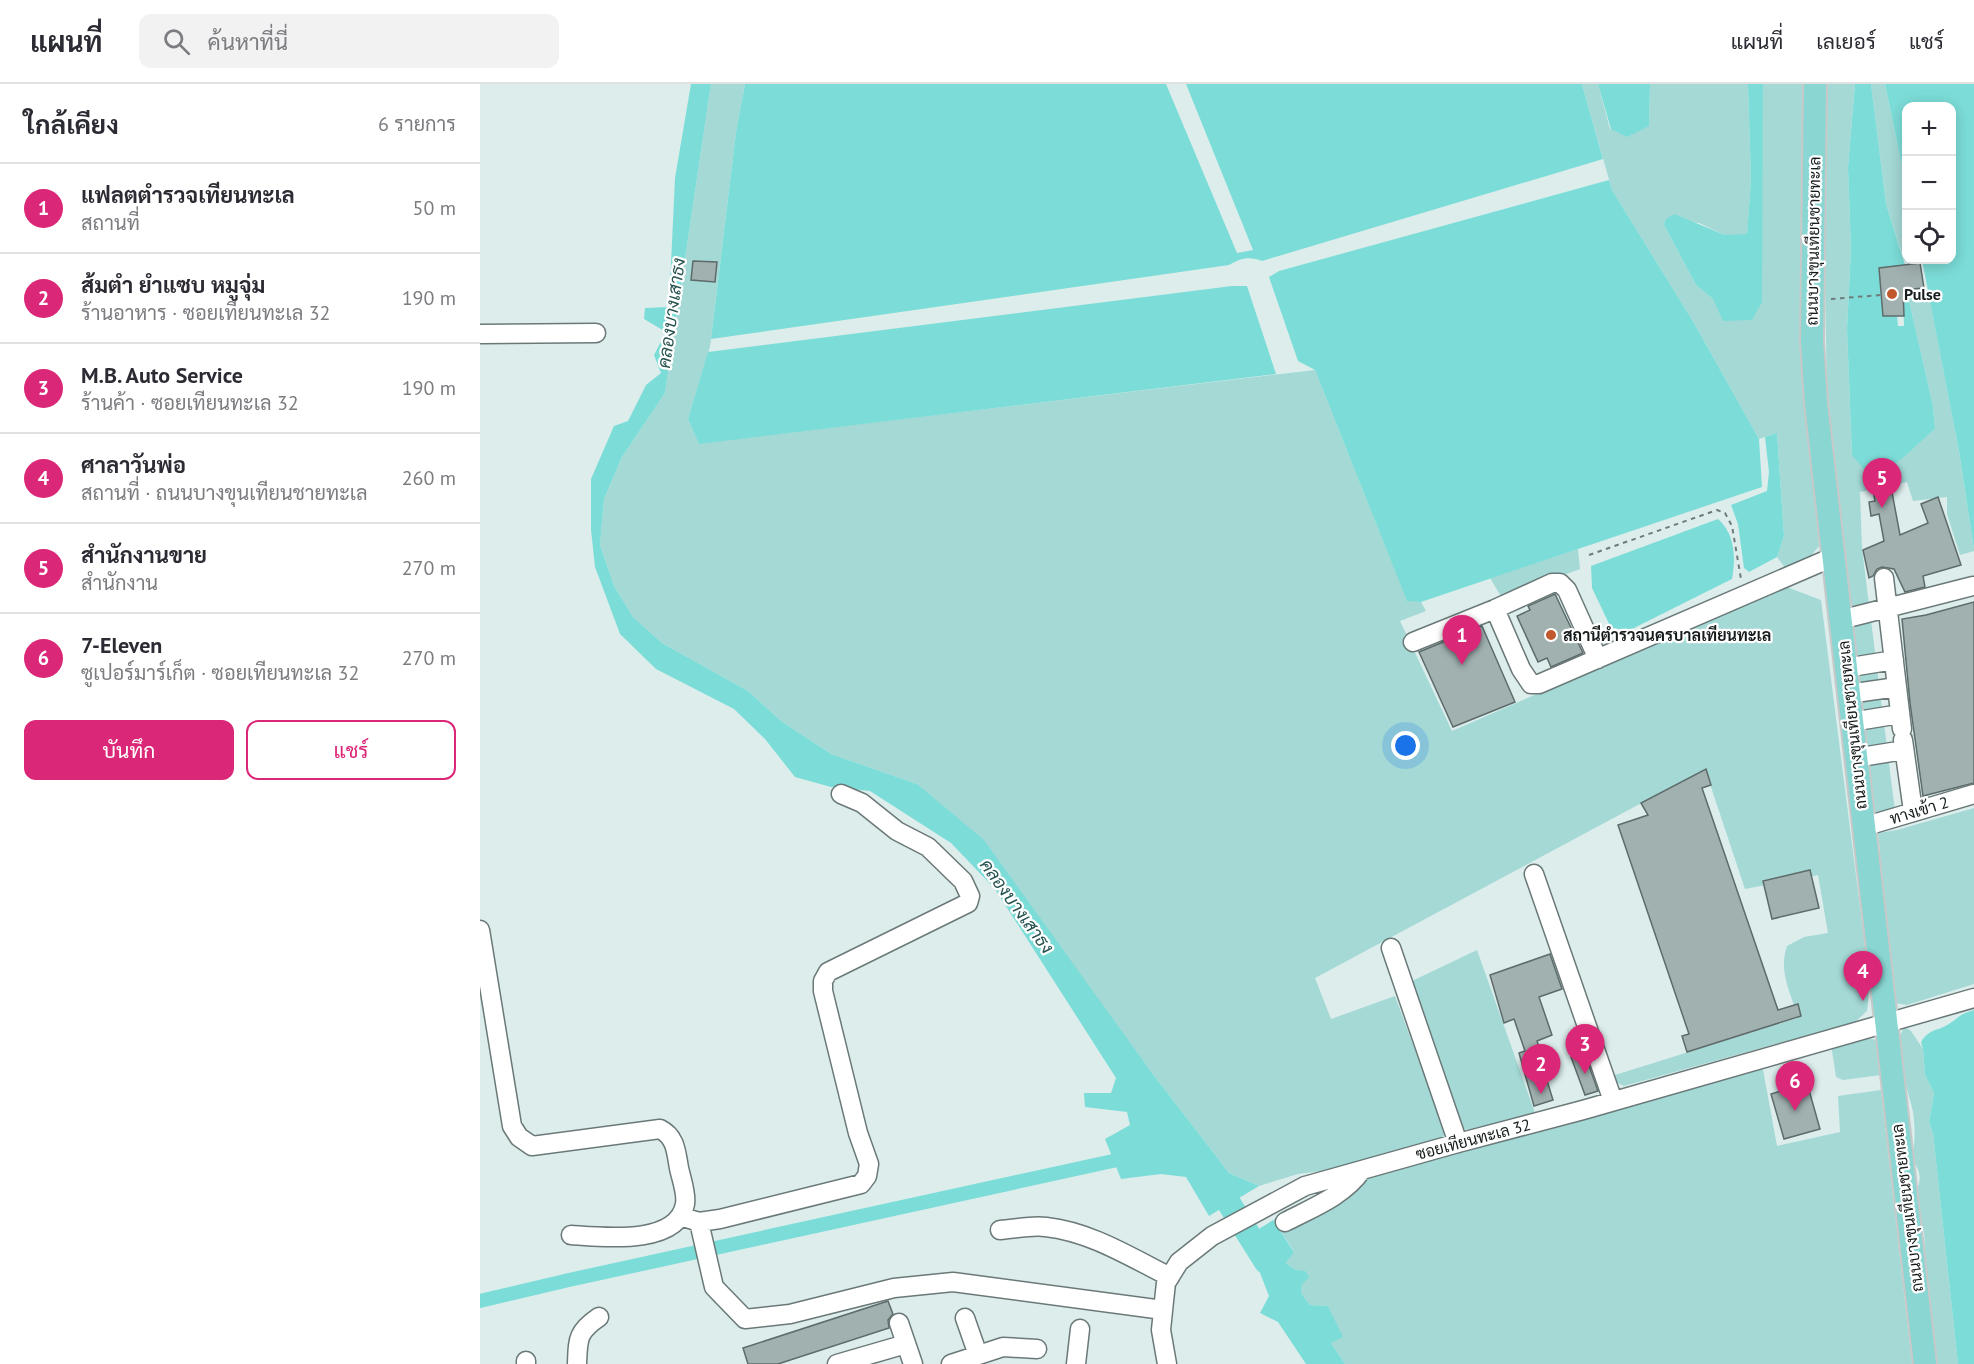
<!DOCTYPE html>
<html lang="th">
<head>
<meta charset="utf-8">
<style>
  :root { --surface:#fff; --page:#f2f2f3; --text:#2b2b33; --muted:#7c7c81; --line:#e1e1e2; --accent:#db2777 }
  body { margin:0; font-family:"PT Sans",Sarabun,sans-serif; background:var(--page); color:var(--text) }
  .controls { position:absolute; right:18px; top:18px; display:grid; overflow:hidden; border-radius:12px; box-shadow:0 3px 15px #0003 }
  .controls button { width:54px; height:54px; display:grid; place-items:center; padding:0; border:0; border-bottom:2px solid var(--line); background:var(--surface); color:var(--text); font:30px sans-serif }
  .you { position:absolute; left:926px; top:662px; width:21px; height:21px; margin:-15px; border:4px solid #fff; border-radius:50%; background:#1a73e8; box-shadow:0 0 0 9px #1a73e833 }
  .badge { display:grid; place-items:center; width:39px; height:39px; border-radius:50%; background:var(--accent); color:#fff; font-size:20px; font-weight:700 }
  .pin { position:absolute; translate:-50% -50px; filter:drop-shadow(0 2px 3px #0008) }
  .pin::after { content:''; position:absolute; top:32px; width:21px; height:18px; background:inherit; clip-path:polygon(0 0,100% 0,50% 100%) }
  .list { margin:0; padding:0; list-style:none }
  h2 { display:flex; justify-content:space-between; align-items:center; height:78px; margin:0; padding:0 24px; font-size:26px }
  h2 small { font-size:20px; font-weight:400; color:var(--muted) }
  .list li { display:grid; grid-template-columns:39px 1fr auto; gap:18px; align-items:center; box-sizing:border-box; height:90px; padding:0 24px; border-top:2px solid var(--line) }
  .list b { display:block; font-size:22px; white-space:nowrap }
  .list p { margin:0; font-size:20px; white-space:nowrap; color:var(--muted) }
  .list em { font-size:20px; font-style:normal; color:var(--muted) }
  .actions { display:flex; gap:12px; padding:18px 24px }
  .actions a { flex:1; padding:14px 0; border:2px solid var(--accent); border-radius:12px; text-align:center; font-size:21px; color:var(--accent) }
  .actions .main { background:var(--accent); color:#fff }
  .icon { flex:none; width:33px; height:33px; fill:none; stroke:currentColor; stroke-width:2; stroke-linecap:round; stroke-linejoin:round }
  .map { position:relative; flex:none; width:1494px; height:1280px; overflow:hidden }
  header { display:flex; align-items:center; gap:36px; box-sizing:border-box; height:84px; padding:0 30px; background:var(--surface); border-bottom:2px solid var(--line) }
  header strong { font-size:28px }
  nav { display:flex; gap:33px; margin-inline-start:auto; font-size:21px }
  .search { width:420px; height:54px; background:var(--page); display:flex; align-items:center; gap:15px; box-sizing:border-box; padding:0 21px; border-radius:12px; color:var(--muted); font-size:22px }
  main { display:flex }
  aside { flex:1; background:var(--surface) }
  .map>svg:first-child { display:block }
  .green { fill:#a4d9d6 }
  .water { fill:#7cddd8 }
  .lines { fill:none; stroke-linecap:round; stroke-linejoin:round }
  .canal { stroke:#7cddd8; stroke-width:14 }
  .river { stroke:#7cddd8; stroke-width:24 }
  .building { fill:#a1b1b0; stroke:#5d6b6a; stroke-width:1.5 }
  .minor-casing { stroke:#6a7978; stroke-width:21 }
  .major-casing { stroke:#c7c9c9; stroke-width:26 }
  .path { stroke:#707b7b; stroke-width:2; stroke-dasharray:4.5 4.5; stroke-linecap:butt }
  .minor { stroke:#fff; stroke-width:18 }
  .major { stroke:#89d6d3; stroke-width:22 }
  .poi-dot { fill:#c0592d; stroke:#fff; stroke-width:2 }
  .labels { text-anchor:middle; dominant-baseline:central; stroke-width:4.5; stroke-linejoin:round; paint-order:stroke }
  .street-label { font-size:16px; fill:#161c1c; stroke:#fff }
  .poi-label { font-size:16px; font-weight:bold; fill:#161c1c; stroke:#fff; text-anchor:start }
  .water-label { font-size:18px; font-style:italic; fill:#275351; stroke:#fff }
</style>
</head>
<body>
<header>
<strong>แผนที่</strong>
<div class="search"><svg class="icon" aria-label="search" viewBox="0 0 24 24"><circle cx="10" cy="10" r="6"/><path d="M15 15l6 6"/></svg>ค้นหาที่นี่</div>
<nav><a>แผนที่</a><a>เลเยอร์</a><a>แชร์</a></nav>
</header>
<main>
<aside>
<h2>ใกล้เคียง<small>6 รายการ</small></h2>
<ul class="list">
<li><span class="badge">1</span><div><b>แฟลตตำรวจเทียนทะเล</b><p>สถานที่</p></div><em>50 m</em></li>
<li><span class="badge">2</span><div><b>ส้มตำ ยำแซบ หมูจุ่ม</b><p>ร้านอาหาร · ซอยเทียนทะเล 32</p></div><em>190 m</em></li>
<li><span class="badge">3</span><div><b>M.B. Auto Service</b><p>ร้านค้า · ซอยเทียนทะเล 32</p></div><em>190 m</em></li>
<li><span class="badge">4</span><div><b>ศาลาวันพ่อ</b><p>สถานที่ · ถนนบางขุนเทียนชายทะเล</p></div><em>260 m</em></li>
<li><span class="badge">5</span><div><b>สำนักงานขาย</b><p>สำนักงาน</p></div><em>270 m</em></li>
<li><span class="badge">6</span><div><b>7-Eleven</b><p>ซูเปอร์มาร์เก็ต · ซอยเทียนทะเล 32</p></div><em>270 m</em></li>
</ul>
<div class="actions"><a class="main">บันทึก</a><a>แชร์</a></div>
</aside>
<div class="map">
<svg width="1494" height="1280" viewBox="0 0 1494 1280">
  <rect width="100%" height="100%" fill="#dcedec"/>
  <path class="green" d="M231 0H265L256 48 230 263 208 335 219 359 835 286 927 516 941 518 946 527 920 537 972 647 1304 502 1341 516 1390 902 1387 927 1375 938 1144 1002 1136 998 1135 991 1318 934C1311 909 1298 888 1307 862L1324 853 1348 849 1338 791 1265 805 1225 685 835 894 851 935 915 912 965 1047 963 1054 863 1084 818 1090 779 1102 749 1089 669 985 437 700 351 670 301 637 268 607 182 559 153 533 134 502 120 461 124 415 142 373 185 309Z
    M1102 0H1118L1130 45 1169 42 1170 0H1268L1271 96 1267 151H1245L1219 139 1185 136 1184 141 1216 201 1233 215 1272 236 1283 0H1329V340L1339 462 1330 473 1306 485 1297 473 1304 452 1297 349 1279 355 1214 239 1132 106Z
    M1345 0H1375L1368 84 1371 165 1367 245 1372 371 1441 356 1455 345 1453 322 1427 208 1448 206 1479 367 1494 465V467L1480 471 1467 430V413L1433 417 1427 398 1380 408 1382 465 1415 727 1395 730 1356 417 1347 313 1344 136Z
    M1391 0H1405L1426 101V176H1442V177L1424 176 1406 120Z
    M1098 465 1100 485 1022 514 1010 494Z
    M1494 724V900L1427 921 1415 919 1398 749 1417 746Z
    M997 866 1055 1029 995 1046 982 1045 932 897Z
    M1425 943 1431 947 1443 965 1445 991 1454 1009 1449 1038 1453 1049 1478 1280H1456C1457 1264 1449 1257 1448 1244 1448 1230 1451 1216 1449 1202 1448 1196 1442 1193 1442 1186 1442 1173 1446 1161 1444 1149 1442 1140 1436 1131 1436 1122 1433 1101 1449 1097 1431 1074 1436 1060 1435 1044 1433 1028 1429 1005 1409 962 1425 943Z
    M1374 955H1393L1400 960 1401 991 1363 996 1356 993 1351 960Z
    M1282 980 1297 1062 1360 1048 1358 1012 1401 1006 1432 1280H865L851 1259 862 1253 848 1222 830 1221 821 1209C823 1195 817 1187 806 1179L814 1167 793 1136 841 1110 899 1089 1161 1020Z"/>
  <path class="water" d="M211 0H231L185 309 142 373 124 415 120 461 134 502 153 533 182 559 268 607 301 637 351 670 437 700 504 756 669 985 749 1089 779 1102 729 1132 706 1093 681 1090 641 1095 625 1055 650 1041 647 1028 605 1023 604 1009H631L636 994 515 805 471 759 390 707 351 703 315 693 285 655 254 625 176 585 140 550 115 483 111 446V395L134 342 148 337 166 301 181 289 174 271 186 248 164 235 165 224 189 223 195 94Z
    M265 0H686L757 169 773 166 706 0H1102L1123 75 782 177C769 172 761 174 749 181L231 255 256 48Z
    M1118 0H1170L1169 42 1147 53 1131 45Z
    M1268 0H1283L1282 218 1272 236 1243 237 1233 215 1216 201 1184 141 1185 136 1194 130 1245 151 1267 150 1271 96Z
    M1375 0H1391L1406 120 1425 181 1399 184 1403 232H1417L1418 242H1424L1423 210 1427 208 1453 322 1455 345C1434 361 1414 390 1387 389L1372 371 1367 245 1371 165 1368 84Z
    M1405 0H1494V465L1479 367 1442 176H1472V22H1426V101Z
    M1129 96 1132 106 1214 239 1279 355 1282 403 941 518 927 517 835 286 818 277 789 193 799 187Z
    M752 202H767L796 290 219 360 208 335 228 268Z
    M1297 349 1304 452 1297 473 1269 488 1264 484 1258 440 1251 421 1287 407 1289 388 1285 353Z
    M1238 435C1255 450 1256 473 1252 495L1150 546 1131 544 1112 504 1111 482Z
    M1494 926V1280H1478L1453 1049 1449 1038 1454 1009 1445 991 1443 965 1441 958C1450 944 1456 948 1469 940 1481 932 1478 931 1494 926Z
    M793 1136 814 1168 806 1179 815 1186 825 1187 829 1193 822 1200 821 1209 830 1221 848 1222 863 1253 851 1259 865 1280H826L798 1238 780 1229 789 1212 766 1153Z"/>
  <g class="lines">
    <path class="canal" d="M0 1217 89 1196 651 1073"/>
    <path class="river" d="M733 1094 786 1178"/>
  </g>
  <path class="building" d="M213 177 237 178 235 198 211 196Z
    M1440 179 1444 204 1423 206 1424 232H1403L1399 184Z
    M1411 403 1420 451 1448 439 1441 420 1458 413 1481 481 1443 492 1445 503 1425 508 1414 485 1402 483 1397 485 1393 492 1389 494 1383 466 1404 457 1399 430 1391 432 1389 418 1395 417 1393 406Z
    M1075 510 1103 569 1071 583 1067 574 1058 578 1037 532 1050 526 1048 522Z
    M1494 518V699L1443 712 1430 619 1422 535 1446 531Z
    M1002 542 1035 618 973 643 939 568Z
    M1226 685 1231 701 1222 704 1298 926 1318 920 1321 932 1207 968 1202 952 1209 950 1138 741 1168 731 1161 719Z
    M1330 786 1339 824 1292 835 1283 797Z
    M1070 870 1082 905 1059 913 1072 951 1057 957 1068 989 1065 990 1073 1016 1054 1022 1039 969 1045 967 1034 935 1024 939 1010 891Z
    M1104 968 1118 1007 1105 1011 1091 973Z
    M1327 999 1340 1045 1304 1055 1291 1010Z
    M408 1217 413 1230 408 1236 409 1244 298 1280H268L263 1264Z"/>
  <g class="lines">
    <defs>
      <path id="minor" d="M0 250 116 249
        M1404 494 1422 645
        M1360 536 1493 502
        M933 558 1015 525
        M1118 575 1087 506 1080 499H1072L1015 525 1041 585 1051 600H1059C1157 558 1255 516 1353 473
        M1365 584 1414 576
        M1368 610 1417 603
        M1371 638 1420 630
        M1423 656 1433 727
        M1375 674 1424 666
        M1383 743 1494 710
        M1054 790 1133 1017
        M0 846 32 1042 39 1053 52 1062 180 1045C196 1053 196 1068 199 1084 201 1094 207 1110 205 1120 198 1162 122 1153 91 1151
        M911 864 978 1059
        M200 1132 219 1138 240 1135 381 1100 387 1092 389 1080 378 1049 343 907V897L348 888 488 819 490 812 483 797 448 763 417 747 382 719 361 710
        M219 1138 234 1203 265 1235 310 1230 414 1204 473 1198 683 1226
        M805 1138C832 1124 864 1112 882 1086
        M520 1146C535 1145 551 1141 566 1143 611 1148 650 1173 690 1193
        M485 1234 498 1271
        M419 1239 433 1280
        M46 1277V1280
        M97 1280C98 1255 97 1248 119 1233
        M357 1280 426 1260
        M471 1280 523 1263 557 1265
        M596 1280 600 1245
        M687 1280 681 1246 684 1217 686 1199 699 1178 732 1152 825 1102 978 1059 1103 1026 1494 914"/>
      <path id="major" d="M1335 0 1332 258 1336 319 1445 1280"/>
    </defs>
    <use href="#minor" class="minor-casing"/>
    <use href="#major" class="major-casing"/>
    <path class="path" d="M1351 215 1401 211
      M1109 471 1237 426 1245 429 1252 442 1261 495"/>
    <use href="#minor" class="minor"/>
    <use href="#major" class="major"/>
  </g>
  <g class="poi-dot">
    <circle cx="1412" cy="210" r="6"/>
    <circle cx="1071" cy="551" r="6"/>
  </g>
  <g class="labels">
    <g class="street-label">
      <text transform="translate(1333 157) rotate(-89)">ถนนบางขุนเทียนชายทะเล</text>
      <text transform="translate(1372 641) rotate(-96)">ถนนบางขุนเทียนชายทะเล</text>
      <text transform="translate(1439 726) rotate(-17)">ทางเข้า 2</text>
      <text transform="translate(993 1055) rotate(-15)">ซอยเทียนทะเล 32</text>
      <text transform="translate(1427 1124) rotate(-97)">ถนนบางขุนเทียนชายทะเล</text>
    </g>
    <g class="poi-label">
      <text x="1424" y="210">Pulse</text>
      <text x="1083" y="551">สถานีตำรวจนครบาลเทียนทะเล</text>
    </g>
    <g class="water-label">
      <text transform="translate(191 229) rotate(-82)">คลองบางเสาธง</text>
      <text transform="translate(537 822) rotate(54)">คลองบางเสาธง</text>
    </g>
  </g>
</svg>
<div class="controls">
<button>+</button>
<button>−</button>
<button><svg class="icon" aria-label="locate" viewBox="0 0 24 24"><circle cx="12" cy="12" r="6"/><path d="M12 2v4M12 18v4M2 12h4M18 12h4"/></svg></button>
</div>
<div class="you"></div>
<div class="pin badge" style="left:982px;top:581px">1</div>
<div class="pin badge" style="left:1061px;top:1010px">2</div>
<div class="pin badge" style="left:1105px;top:990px">3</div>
<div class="pin badge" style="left:1383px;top:917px">4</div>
<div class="pin badge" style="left:1402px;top:424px">5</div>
<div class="pin badge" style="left:1315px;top:1027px">6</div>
</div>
</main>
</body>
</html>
